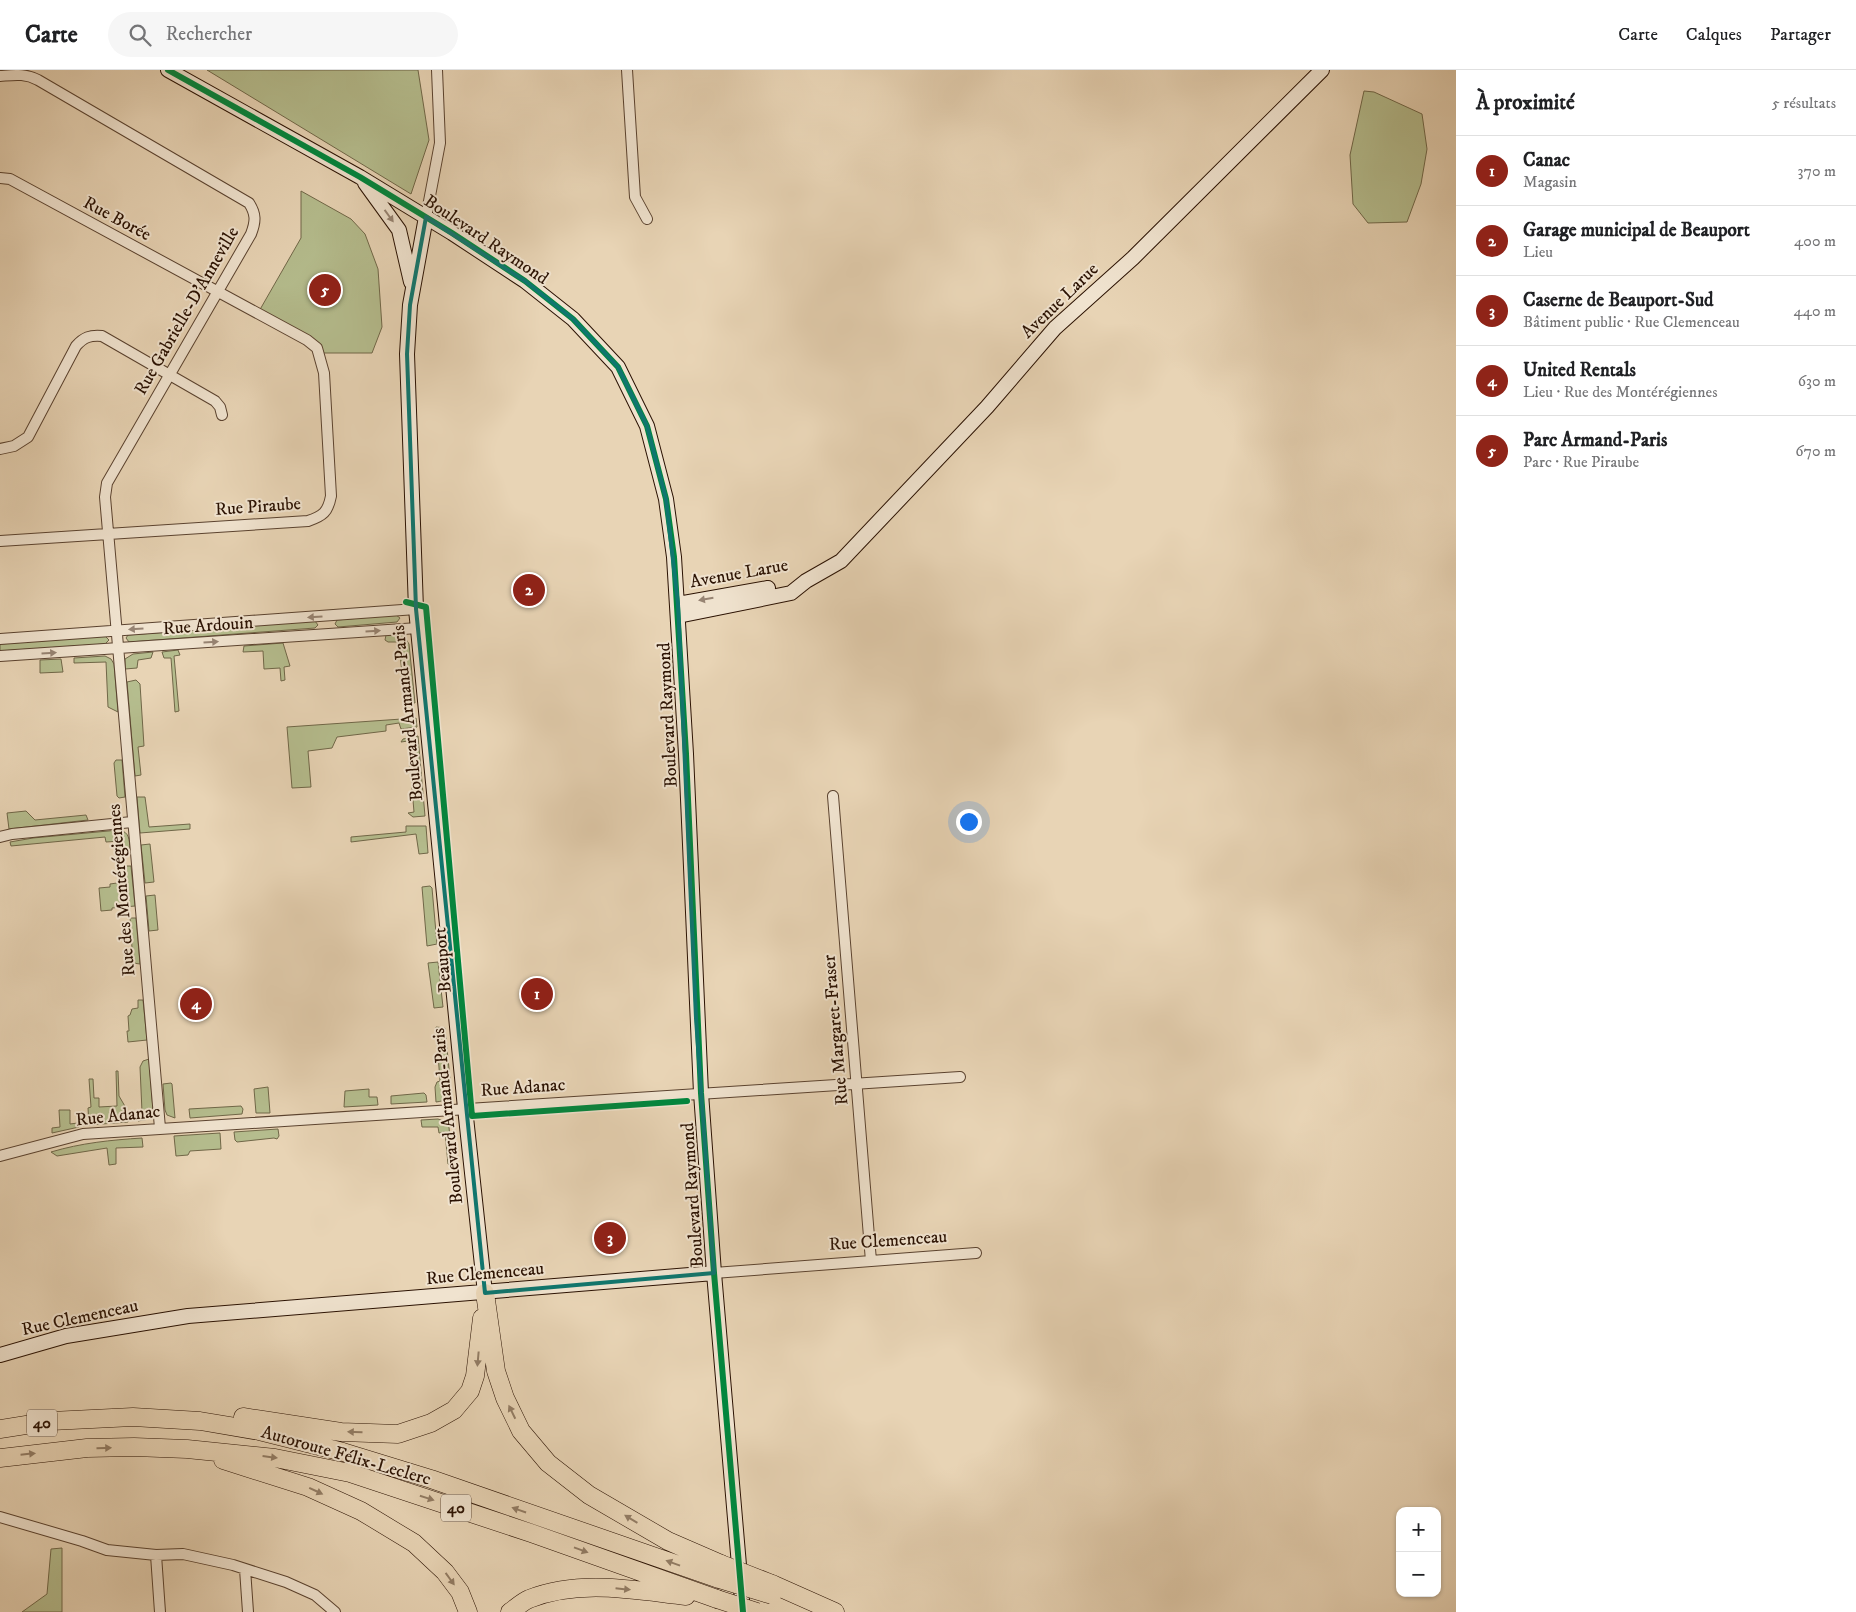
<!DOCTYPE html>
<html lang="fr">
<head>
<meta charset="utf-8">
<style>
  :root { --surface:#fff; --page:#f6f6f6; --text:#202124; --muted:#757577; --line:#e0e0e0; --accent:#8f2418 }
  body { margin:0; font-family:"IM FELL DW Pica",serif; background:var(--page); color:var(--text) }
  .controls { position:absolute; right:15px; bottom:15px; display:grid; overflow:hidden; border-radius:10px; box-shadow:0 1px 4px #0004 }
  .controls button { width:45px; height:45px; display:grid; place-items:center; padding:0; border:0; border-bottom:1px solid var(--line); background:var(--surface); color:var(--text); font:25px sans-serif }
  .you { position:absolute; left:968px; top:751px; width:18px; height:18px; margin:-12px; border:4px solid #fff; border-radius:50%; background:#1a73e8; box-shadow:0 0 0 8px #1a73e833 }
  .badge { display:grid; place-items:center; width:32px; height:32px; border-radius:50%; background:var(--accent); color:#fff; font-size:16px; font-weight:700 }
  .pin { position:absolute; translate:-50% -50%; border:2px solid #fff; box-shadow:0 1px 5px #0006 }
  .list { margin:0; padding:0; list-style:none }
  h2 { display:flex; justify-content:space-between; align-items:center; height:65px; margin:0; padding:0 20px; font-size:21px }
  h2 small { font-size:16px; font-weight:400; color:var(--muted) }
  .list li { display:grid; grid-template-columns:32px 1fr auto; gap:15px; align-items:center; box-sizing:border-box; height:70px; padding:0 20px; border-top:1px solid var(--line) }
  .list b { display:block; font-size:19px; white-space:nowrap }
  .list p { margin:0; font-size:16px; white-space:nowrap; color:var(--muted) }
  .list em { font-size:16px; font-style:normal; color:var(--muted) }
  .icon { flex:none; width:28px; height:28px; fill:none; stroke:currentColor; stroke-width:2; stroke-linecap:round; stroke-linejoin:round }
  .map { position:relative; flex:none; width:1456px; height:1542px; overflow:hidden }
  header { display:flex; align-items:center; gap:30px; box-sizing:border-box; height:70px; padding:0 25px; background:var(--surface); border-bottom:1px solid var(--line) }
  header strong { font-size:24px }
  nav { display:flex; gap:28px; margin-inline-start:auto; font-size:18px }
  .search { width:350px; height:45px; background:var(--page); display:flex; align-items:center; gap:12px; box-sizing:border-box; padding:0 18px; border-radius:28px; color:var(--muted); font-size:19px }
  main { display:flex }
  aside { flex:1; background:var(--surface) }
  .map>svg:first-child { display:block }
  .green { fill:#b5bd8e; stroke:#706748 }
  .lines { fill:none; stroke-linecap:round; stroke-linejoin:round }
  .street-casing { stroke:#5a422f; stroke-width:12 }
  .secondary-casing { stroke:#2a1102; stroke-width:16 }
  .highway-casing { stroke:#2a1102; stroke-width:19 }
  .street { stroke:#f0e3cf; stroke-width:10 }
  .secondary { stroke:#f0e3cf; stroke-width:14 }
  .highway { stroke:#e8d4b5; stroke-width:18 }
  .highway-bridge-casing { stroke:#2a1102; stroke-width:19; stroke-linecap:butt }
  .highway-bridge { stroke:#e8d4b5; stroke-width:18 }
  .cycleway-casing { stroke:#f0e3cf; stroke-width:9 }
  .cycleway { stroke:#00873e; stroke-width:6 }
  .oneway { fill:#978473 }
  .oneway2 { fill:#927c64 }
  .marked { fill:none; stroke:#0f766e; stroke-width:4; stroke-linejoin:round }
  .labels { text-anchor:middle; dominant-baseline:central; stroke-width:4; stroke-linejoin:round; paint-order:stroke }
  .shield { fill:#f0e3cf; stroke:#655040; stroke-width:1 }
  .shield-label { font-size:16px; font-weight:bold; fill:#2a1102 }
  .street-label { font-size:18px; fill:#2a1102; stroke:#f0e3cf }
</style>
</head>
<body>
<header>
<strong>Carte</strong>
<div class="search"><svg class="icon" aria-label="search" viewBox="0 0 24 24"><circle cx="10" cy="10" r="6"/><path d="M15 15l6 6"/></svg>Rechercher</div>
<nav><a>Carte</a><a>Calques</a><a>Partager</a></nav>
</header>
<main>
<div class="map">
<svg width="1456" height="1542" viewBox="0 0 1456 1542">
  <rect width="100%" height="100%" fill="#e8d4b5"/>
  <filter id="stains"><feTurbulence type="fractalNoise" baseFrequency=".004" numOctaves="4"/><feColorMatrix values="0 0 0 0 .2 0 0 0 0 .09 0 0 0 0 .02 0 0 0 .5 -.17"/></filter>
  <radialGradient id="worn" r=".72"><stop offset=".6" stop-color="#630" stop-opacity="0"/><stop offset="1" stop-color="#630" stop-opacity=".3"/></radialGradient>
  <path class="green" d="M207 0H418L429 70 411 124Z
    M1364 21 1374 22 1422 44 1427 79 1421 114 1407 152 1368 153 1353 134 1350 85Z
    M301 121 351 149 365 164 378 199 382 257 372 283H319L258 243 301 168Z
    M396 545 400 548 397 552 338 557 335 554 337 550Z
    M315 551 318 555 315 558 129 572 126 568 128 565Z
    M398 564 404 566 409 574 415 633 409 632 404 626 399 572H388L385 570 386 565Z
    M105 566 109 570 105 574 0 581V574Z
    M283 573 290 596 284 597 285 610 281 611 280 598 264 599 263 581 243 582 244 576Z
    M178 580 180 585 174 586 179 641 175 642 171 588H164L162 582Z
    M153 582 151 588 138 590 137 598 125 599V589L133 584Z
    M105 586 111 589 114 594 118 642 108 637 106 592 74 593V588Z
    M61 589 63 602 40 603V590Z
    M136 610 140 614 144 676 138 677 141 705 135 706 127 612Z
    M416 648 417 657 401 659 399 653 386 655V661L337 667 332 678 308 681 311 717 292 718 287 657Z
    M418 666 425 746 413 747 408 743 414 742 408 671 401 672 403 669Z
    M116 690H122L125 727 119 728 117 726 114 693Z
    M137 727H145L149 757 190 754V759L140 763Z
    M26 741 35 750 86 745 88 750 9 759 7 743Z
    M406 756H426L428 783 419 784 416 764 351 772V767L406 762Z
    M119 760C130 762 129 770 130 779L122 780 121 771 106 772 105 767 11 776 10 772 33 768Z
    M150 774 154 812 145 813 141 775Z
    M124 796H131L135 836 112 838V840L101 841 99 818 110 817V814L124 812Z
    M430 816 432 818 437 874 427 876 422 817Z
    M155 825 158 860 149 861 146 826Z
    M130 848H136L140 894 133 893Z
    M438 892 443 937 434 938 428 893Z
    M138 930H143L147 970 128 972 127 961H129L128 946 130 945 132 939 138 938Z
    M436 957 445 958 451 1019C450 1028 445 1031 436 1032L435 1017 437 1012 440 1011Z
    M149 989 153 1040 149 1049 138 1051V1043L142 1042 140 997 143 991Z
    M116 1001H118L119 1026 126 1038 128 1052 89 1055 88 1038 91 1037 89 1009H93L94 1028H99V1037L117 1036Z
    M171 1013 172 1014 175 1048 167 1045 165 1040 163 1014Z
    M268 1017 270 1043H256L254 1019Z
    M369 1019V1027H377L378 1035 344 1037 345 1021Z
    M424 1023 426 1025 427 1032 391 1034V1026Z
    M241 1036 243 1039 242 1044 190 1048 189 1039Z
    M59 1040H70V1054L78 1053 79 1057 52 1063V1058L60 1057Z
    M438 1049 446 1052 449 1057 452 1094H448L445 1062 439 1063 438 1057H422L421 1050Z
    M278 1059 279 1066 277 1069 274 1068 237 1072 235 1070 234 1062Z
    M220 1063 221 1079 190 1081 188 1085 176 1086 174 1066Z
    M142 1068 143 1077 116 1078V1094L109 1095 107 1078 57 1086 51 1082C81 1073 111 1070 142 1068Z
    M62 1478V1542H22L47 1524 51 1479Z"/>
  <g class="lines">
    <defs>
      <path id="street" d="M627 0 635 127 647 149
        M0 6C14 5 25 3 38 10L249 133C256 144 256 151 251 164L107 413 105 427 160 1058
        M0 108 10 109 307 270 317 278 324 303 331 426C328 442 323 446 308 451L0 471
        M426 147 440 73 437 0
        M0 379 14 376 28 367 76 276C84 267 90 265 102 266L215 331 220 337 222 345
        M0 569 416 539
        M0 586 418 558
        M833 726 871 1191
        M0 767 12 764 132 752
        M0 1086 83 1064 960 1007
        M714 1203 976 1183
        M0 1447 82 1471 107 1480 156 1485 183 1484 233 1495 286 1512 315 1525 335 1542
        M156 1485 160 1542
        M245 1499 248 1542"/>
      <path id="secondary" d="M168 0 360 107 452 163 525 211 573 249 618 297 647 356 666 429 674 487 686 684 701 1023 714 1203 743 1542
        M365 113 399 160 411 212
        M426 147 410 235 407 284 416 539 465 1038 485 1223
        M678 534 768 518
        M678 546 791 523 806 511 841 491 987 337 1055 258 1133 188 1322 0
        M0 1285 66 1266 188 1246 714 1203"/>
      <path id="highway" d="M485 1223 496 1301 505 1328 521 1361 548 1393 589 1425 668 1471 721 1494
        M243 1347 341 1362 398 1364 431 1353 454 1340 470 1321 475 1306 482 1248
        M0 1359 51 1351 133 1347 200 1351 259 1361 343 1382 431 1409 719 1509
        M0 1388 87 1378 134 1377 187 1379 275 1388 350 1403 531 1463 717 1529
        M223 1390 308 1417 361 1441 414 1473 445 1502 460 1522 468 1542
        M772 1514 835 1542
        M510 1542C516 1538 522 1532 529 1529 580 1509 633 1520 686 1526"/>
    </defs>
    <use href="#street" class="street-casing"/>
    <use href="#secondary" class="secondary-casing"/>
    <use href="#highway" class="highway-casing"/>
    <use href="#street" class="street"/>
    <use href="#secondary" class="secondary"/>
    <use href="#highway" class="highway"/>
    <defs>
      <path id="highway-bridge" d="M721 1494 772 1514
        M719 1509 772 1525
        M717 1529 757 1542"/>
    </defs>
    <use href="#highway-bridge" class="highway-bridge-casing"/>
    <use href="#highway-bridge" class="highway-bridge"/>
    <defs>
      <path id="cycleway" d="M168 0 360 107 452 163 525 211 573 249 618 297 647 356 666 429 674 487 686 684 701 1023 714 1203 743 1542
        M406 532 426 537 472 1046 687 1031"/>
    </defs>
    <use href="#cycleway" class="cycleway-casing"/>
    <use href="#cycleway" class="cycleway"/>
  </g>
  <defs><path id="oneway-solid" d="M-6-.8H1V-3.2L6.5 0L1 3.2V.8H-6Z" transform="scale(1.25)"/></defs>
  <g class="oneway">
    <use href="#oneway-solid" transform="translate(389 146) rotate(54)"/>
    <use href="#oneway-solid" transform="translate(706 529) rotate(170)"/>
    <use href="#oneway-solid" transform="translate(315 547) rotate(176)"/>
    <use href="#oneway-solid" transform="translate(136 559) rotate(176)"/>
    <use href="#oneway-solid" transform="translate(373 561) rotate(-4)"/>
    <use href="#oneway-solid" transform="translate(211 572) rotate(-4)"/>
    <use href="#oneway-solid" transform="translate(49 583) rotate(-4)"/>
  </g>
  <g class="oneway2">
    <use href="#oneway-solid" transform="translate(478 1289) rotate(95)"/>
    <use href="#oneway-solid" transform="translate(512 1342) rotate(-116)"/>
    <use href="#oneway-solid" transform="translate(355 1362) rotate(-178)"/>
    <use href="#oneway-solid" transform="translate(104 1378) rotate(-1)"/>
    <use href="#oneway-solid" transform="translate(28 1384) rotate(-6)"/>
    <use href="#oneway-solid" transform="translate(270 1387) rotate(7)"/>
    <use href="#oneway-solid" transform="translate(316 1421) rotate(25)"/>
    <use href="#oneway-solid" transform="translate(427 1428) rotate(18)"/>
    <use href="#oneway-solid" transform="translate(519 1440) rotate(-161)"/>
    <use href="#oneway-solid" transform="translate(631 1449) rotate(-149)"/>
    <use href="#oneway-solid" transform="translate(581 1480) rotate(20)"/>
    <use href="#oneway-solid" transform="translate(673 1493) rotate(-160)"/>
    <use href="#oneway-solid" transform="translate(450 1509) rotate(54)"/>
    <use href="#oneway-solid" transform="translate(623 1519) rotate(6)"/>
  </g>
  <path class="marked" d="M426 147 525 211 573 249 618 297 647 356 666 429 678 534 696 948 714 1203 485 1223 416 539 407 284 410 235Z"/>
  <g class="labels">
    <g class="shield">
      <rect x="27" y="1339.5" width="30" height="27" rx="4"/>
      <rect x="441" y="1424.5" width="30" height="27" rx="4"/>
    </g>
    <g class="shield-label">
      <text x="42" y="1353">40</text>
      <text x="456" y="1438">40</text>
    </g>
    <g class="street-label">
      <text transform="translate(117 149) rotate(28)">Rue Borée</text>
      <text transform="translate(486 170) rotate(34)">Boulevard Raymond</text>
      <text transform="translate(1060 231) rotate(-44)">Avenue Larue</text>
      <text transform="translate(187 241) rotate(-60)">Rue Gabrielle-D'Anneville</text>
      <text transform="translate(258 437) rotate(-4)">Rue Piraube</text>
      <text transform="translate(739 504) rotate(-10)">Avenue Larue</text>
      <text transform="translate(208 556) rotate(-4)">Rue Ardouin</text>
      <text transform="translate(408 643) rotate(-96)">Boulevard Armand-Paris</text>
      <text transform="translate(668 645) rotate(-93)">Boulevard Raymond</text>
      <text transform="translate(122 820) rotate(-95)">Rue des Montérégiennes</text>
      <text transform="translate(443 890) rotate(-95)">Beauport</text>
      <text transform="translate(836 960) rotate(-95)">Rue Margaret-Fraser</text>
      <text transform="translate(523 1018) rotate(-4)">Rue Adanac</text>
      <text transform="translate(118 1046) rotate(-6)">Rue Adanac</text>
      <text transform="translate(448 1046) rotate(-96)">Boulevard Armand-Paris</text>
      <text transform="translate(693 1125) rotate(-94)">Boulevard Raymond</text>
      <text transform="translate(888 1171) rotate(-4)">Rue Clemenceau</text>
      <text transform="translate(485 1204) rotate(-5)">Rue Clemenceau</text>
      <text transform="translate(80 1248) rotate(-12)">Rue Clemenceau</text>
      <text transform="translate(346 1386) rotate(16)">Autoroute Félix-Leclerc</text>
    </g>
  </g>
  <rect width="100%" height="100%" filter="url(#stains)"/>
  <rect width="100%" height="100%" fill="url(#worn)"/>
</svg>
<div class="controls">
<button>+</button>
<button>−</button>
</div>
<div class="you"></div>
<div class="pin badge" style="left:537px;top:924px">1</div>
<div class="pin badge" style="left:529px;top:520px">2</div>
<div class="pin badge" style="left:610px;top:1168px">3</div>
<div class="pin badge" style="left:196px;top:934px">4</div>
<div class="pin badge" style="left:325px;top:220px">5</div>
</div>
<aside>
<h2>À proximité<small>5 résultats</small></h2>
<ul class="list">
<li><span class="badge">1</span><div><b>Canac</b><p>Magasin</p></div><em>370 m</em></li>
<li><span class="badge">2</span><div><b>Garage municipal de Beauport</b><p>Lieu</p></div><em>400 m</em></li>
<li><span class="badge">3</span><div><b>Caserne de Beauport-Sud</b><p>Bâtiment public · Rue Clemenceau</p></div><em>440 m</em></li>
<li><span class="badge">4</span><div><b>United Rentals</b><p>Lieu · Rue des Montérégiennes</p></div><em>630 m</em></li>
<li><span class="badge">5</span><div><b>Parc Armand-Paris</b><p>Parc · Rue Piraube</p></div><em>670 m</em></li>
</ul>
</aside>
</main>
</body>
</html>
